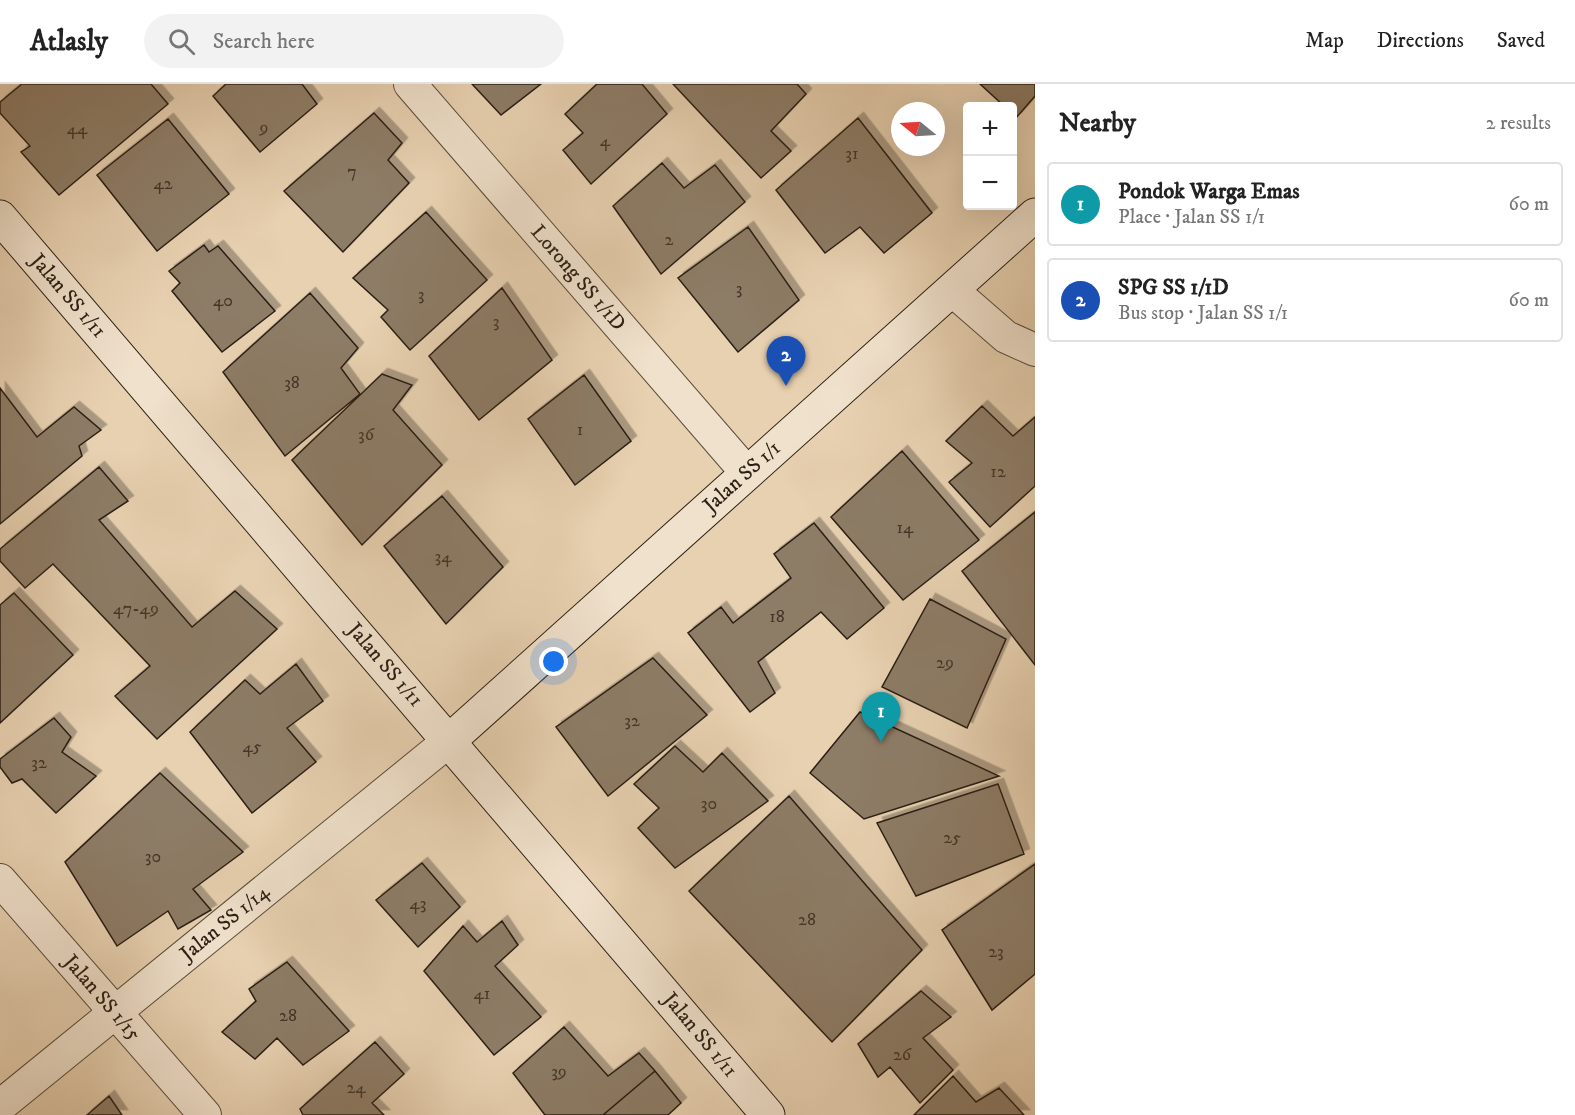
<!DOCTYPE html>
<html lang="en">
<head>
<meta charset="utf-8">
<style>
  :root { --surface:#fff; --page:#f2f2f2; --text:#222; --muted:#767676; --line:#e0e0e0; --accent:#d93025 }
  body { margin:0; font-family:"IM FELL DW Pica",serif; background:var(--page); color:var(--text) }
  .controls { position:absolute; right:18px; top:18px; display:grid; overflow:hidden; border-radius:6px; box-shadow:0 6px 24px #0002 }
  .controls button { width:54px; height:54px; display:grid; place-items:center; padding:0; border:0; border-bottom:2px solid var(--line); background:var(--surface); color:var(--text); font:30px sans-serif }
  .compass { position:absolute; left:891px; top:18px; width:54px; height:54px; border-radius:50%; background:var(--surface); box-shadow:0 6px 24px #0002; rotate:288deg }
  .you { position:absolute; left:554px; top:578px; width:21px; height:21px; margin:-15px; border:4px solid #fff; border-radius:50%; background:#1a73e8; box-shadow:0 0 0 9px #1a73e833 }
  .badge { display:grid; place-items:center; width:39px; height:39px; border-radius:50%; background:var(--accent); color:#fff; font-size:20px; font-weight:700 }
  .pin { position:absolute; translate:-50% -50px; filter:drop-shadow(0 2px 3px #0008) }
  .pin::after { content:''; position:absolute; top:32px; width:21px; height:18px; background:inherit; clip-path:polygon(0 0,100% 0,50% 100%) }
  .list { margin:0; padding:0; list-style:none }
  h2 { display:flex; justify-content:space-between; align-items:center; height:78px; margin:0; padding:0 24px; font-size:26px }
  h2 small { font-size:20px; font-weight:400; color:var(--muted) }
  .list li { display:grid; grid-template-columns:39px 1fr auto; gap:18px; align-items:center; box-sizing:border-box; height:84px; margin:0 12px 12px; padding:0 12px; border:2px solid var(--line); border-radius:6px }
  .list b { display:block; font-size:22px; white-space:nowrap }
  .list p { margin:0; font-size:20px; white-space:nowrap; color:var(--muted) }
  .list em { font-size:20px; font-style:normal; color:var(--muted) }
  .icon { flex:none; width:33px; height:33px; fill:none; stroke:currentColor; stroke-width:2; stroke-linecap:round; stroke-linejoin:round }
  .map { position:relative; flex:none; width:1035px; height:1031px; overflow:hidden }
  header { display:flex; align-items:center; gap:36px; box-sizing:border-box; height:84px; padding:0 30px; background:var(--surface); border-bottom:2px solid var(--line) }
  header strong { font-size:28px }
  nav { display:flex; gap:33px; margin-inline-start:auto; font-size:21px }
  .search { width:420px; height:54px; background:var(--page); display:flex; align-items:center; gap:15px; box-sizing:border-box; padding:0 21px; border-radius:33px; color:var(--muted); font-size:22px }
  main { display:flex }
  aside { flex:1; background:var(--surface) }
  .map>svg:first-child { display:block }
  .building { fill:#8d7c66; stroke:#2b1f14; stroke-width:1.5; filter:url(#shadow) }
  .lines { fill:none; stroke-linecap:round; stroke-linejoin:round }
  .street-casing { stroke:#5a4c3b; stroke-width:34 }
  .secondary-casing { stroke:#2b1f14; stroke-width:35 }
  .street { stroke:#f0e1cc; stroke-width:32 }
  .secondary { stroke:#f0e1cc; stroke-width:33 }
  .labels { text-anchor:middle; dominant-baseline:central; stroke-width:6; stroke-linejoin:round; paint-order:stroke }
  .number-label { font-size:18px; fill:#443628 }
  .street-label { font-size:21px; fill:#2b1f14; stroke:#f0e1cc }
</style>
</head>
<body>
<header>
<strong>Atlasly</strong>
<div class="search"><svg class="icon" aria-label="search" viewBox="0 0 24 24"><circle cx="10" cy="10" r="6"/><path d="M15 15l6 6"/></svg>Search here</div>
<nav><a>Map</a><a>Directions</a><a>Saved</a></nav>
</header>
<main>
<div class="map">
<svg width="1035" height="1031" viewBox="0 0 1035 1031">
  <defs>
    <filter id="shadow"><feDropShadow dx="5.5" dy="-5.5" stdDeviation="0" flood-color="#0004"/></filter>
  </defs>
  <rect width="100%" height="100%" fill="#e8d1b1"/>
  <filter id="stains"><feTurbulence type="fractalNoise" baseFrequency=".00333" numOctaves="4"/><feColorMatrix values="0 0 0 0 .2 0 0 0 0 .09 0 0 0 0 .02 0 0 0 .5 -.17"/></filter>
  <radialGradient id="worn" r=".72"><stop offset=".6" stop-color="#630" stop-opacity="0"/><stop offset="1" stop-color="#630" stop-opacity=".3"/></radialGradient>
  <path class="building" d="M22 0H151L168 20 59 111 21 68 30 62 0 29V18Z
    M226 0H302L317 20 260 68 213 12Z
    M472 0H541L501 31Z
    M597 0H642L667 30 591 100 563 66 583 49 565 30Z
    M673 0H797L806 10 771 47 791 67 761 94Z
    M980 0H1035V12L1016 34 1012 30V22H1004Z
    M374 29 402 59 388 76 409 99 343 168 284 107Z
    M858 34 932 129 884 169 860 143 825 169 776 106Z
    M168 35 229 110 157 167 97 91Z
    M662 79 684 104 715 81 745 118 661 190 613 122Z
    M426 128 487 196 410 266 381 233 388 226 353 194Z
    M748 143 799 216 738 268 678 194Z
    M204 161 209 168 218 162 275 227 222 268 172 207 180 199 169 187Z
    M502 204 552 276 479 336 429 272Z
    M310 209 358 264 341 284 360 310 285 372 223 288Z
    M382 290 412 301 393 326 442 381 362 461 292 376Z
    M584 291 631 357 575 401 528 335Z
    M0 304 37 353 74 323 101 346 79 362 82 372 0 440Z
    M982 322 1013 352 1035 333V402L990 443 949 398 972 379 946 357Z
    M902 367 979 456 903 516 831 433Z
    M99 383 128 417 99 436 192 543 235 507 277 545 157 655 115 612 150 582 53 480 25 504 0 477V465Z
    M442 412 503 483 446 540 384 462Z
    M1035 428V581L962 487Z
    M814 439 884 524 847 555 821 528 758 578 775 609 750 628 688 549 721 523 733 539 791 494 774 470Z
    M14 509 73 571 0 639V521Z
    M930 515 1006 555 967 644 882 603Z
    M653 574 707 631 608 712 556 643Z
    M296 580 323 617 287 644 316 678 252 729 190 648 245 596 260 610Z
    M860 628 999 692 864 735 810 689Z
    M54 634 71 653 62 668 96 692 56 729 22 695 12 699 0 683V675Z
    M675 662 703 688 722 669 768 717 675 784 638 744 659 724 634 700Z
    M160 689 243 768 193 805 211 826 178 845 168 827 117 862 65 778Z
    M998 700 1024 770 916 812 877 739Z
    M789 712 922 866 832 958 689 807Z
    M422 779 460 823 418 863 376 816Z
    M1035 780V890L992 926 942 846Z
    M502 837 518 861 495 882 541 933 494 971 424 887 463 842 477 858Z
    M287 878 349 947 303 981 277 954 255 975 222 948 256 917 249 905Z
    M921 907 951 933 923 954 953 986 920 1019 890 983 878 993 858 960Z
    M564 943 608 992 639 969 655 987 603 1031H545L513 989Z
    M375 958 404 990 372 1019 384 1031H303L300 1025Z
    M655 987 681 1019 668 1031H603Z
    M953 992 976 1018 999 1004 1024 1031H914Z
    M109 1012 122 1031H87Z"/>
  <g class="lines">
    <defs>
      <path id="street" d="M410 0 747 389
        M952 206 1006 253 1035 266
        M0 796 205 1031
        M0 1022 450 656"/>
      <path id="secondary" d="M0 133 768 1031
        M450 656 1035 131"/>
    </defs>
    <use href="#street" class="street-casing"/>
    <use href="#secondary" class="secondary-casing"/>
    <use href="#street" class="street"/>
    <use href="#secondary" class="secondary"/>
  </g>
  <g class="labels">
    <g class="number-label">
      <text x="264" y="44">9</text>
      <text x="77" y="45">44</text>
      <text x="605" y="57">4</text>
      <text x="852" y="70">31</text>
      <text x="352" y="88">7</text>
      <text x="163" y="100">42</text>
      <text x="669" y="156">2</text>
      <text x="739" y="205">3</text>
      <text x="421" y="211">3</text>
      <text x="223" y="217">40</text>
      <text x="496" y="238">3</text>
      <text x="292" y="299">38</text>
      <text x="580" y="346">1</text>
      <text x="366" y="351">36</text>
      <text x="998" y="388">12</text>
      <text x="905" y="444">14</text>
      <text x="443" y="473">34</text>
      <text x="136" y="525">47-49</text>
      <text x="777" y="533">18</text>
      <text x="945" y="579">29</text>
      <text x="632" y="637">32</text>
      <text x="252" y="663">45</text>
      <text x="39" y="679">32</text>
      <text x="709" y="720">30</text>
      <text x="952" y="754">25</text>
      <text x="153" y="773">30</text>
      <text x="418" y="820">43</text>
      <text x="807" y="836">28</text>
      <text x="996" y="868">23</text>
      <text x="482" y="910">41</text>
      <text x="288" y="932">28</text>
      <text x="902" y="971">26</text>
      <text x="559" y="988">39</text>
      <text x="356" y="1004">24</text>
    </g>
    <g class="street-label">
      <text transform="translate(578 194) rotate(49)">Lorong SS 1/1D</text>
      <text transform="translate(68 212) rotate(49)">Jalan SS 1/11</text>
      <text transform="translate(742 393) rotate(-42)">Jalan SS 1/1</text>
      <text transform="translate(385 581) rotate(49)">Jalan SS 1/11</text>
      <text transform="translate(225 839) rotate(-39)">Jalan SS 1/14</text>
      <text transform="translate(102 914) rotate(49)">Jalan SS 1/15</text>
      <text transform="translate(700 951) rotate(50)">Jalan SS 1/11</text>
    </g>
  </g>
  <rect width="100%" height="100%" filter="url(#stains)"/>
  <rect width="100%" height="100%" fill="url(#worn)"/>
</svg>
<div class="controls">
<button>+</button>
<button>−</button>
</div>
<svg class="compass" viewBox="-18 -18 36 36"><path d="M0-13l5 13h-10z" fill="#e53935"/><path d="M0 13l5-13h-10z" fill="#767676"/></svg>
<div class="you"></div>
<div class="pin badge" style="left:881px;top:658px;background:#0f9aa8">1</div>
<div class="pin badge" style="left:786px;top:302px;background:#1a4fb4">2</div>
</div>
<aside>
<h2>Nearby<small>2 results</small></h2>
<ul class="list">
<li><span class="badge" style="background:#0f9aa8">1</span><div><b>Pondok Warga Emas</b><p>Place · Jalan SS 1/1</p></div><em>60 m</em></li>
<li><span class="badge" style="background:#1a4fb4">2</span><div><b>SPG SS 1/1D</b><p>Bus stop · Jalan SS 1/1</p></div><em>60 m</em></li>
</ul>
</aside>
</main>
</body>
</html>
